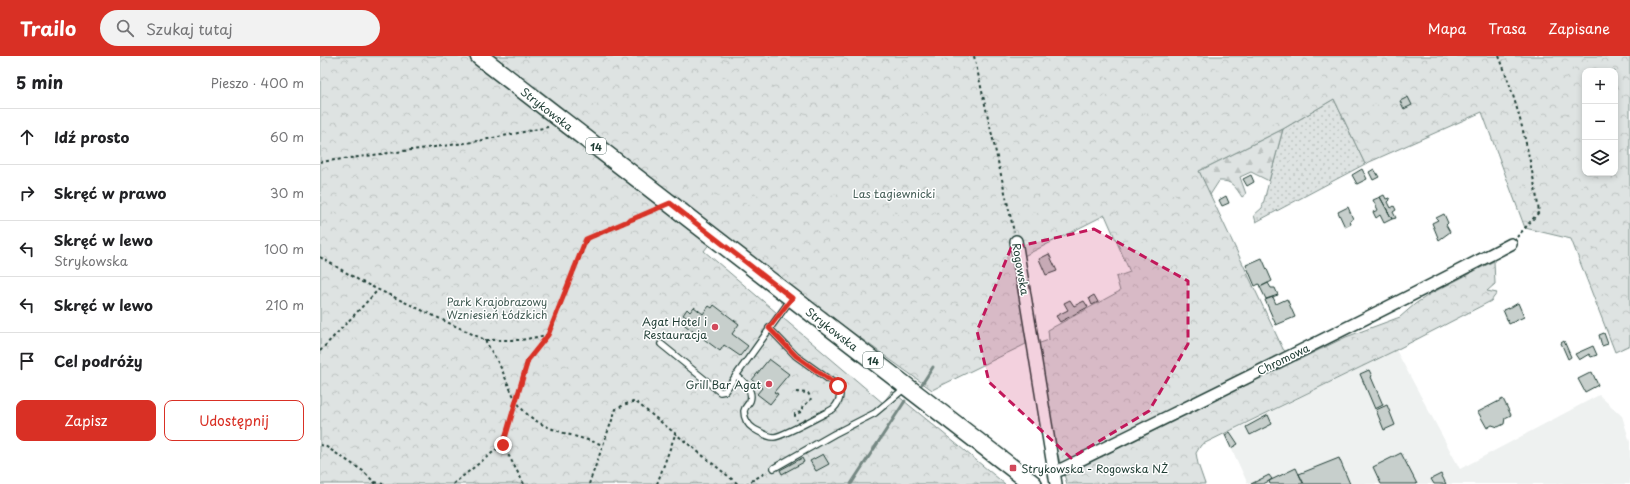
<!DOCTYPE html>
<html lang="pl">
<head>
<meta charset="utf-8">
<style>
  :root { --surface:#fff; --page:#f2f2f2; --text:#202124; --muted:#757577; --line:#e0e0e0; --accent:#d93025 }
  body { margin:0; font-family:"Playpen Sans",sans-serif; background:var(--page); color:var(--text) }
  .controls { position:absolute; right:12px; top:12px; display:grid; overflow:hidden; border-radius:8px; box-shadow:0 2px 6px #0003 }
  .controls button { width:36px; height:36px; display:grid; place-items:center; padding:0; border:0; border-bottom:1px solid var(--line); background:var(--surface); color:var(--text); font:20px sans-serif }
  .stop { position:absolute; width:12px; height:12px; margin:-9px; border:3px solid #d93025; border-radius:50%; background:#fff }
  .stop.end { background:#d93025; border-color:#fff; box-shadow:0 1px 4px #0008 }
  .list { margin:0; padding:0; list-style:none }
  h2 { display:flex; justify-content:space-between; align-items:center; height:52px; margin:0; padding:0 16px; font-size:17px }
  h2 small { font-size:13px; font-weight:400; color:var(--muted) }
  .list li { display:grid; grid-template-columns:26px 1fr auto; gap:12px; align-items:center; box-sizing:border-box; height:56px; padding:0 16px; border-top:1px solid var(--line) }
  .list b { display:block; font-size:15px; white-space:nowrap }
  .list p { margin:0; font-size:13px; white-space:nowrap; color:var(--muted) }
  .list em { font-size:13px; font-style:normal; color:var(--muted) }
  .actions { display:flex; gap:8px; padding:12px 16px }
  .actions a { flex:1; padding:9px 0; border:1px solid var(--accent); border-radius:8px; text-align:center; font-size:14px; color:var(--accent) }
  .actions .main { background:var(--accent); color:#fff }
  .icon { flex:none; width:22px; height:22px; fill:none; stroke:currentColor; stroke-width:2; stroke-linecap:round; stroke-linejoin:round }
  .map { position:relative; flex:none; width:1310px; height:428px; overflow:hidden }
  header { display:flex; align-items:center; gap:24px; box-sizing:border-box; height:56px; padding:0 20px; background:var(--accent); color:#fff }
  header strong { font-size:19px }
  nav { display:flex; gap:22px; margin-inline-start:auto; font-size:14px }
  .search { width:280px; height:36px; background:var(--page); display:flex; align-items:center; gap:10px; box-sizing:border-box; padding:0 14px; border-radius:22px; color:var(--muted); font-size:15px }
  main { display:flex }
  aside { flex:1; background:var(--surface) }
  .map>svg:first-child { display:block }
  .built { fill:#eef1f0 }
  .grass { fill:url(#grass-dots); stroke:#7e908b }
  .forest { fill:url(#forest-firs); stroke:#7e908b }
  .park { fill:url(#park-crowns); stroke:#7e908b; fill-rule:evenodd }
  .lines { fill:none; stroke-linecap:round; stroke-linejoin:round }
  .stream { stroke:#758883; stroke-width:3 }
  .building { fill:#c7cfcc; stroke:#1f3d34 }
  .lane-casing { stroke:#1f3d34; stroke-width:8 }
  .street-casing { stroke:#1f3d34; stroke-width:14 }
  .primary-casing { stroke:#1f3d34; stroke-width:20 }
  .path { stroke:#1f3d34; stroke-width:2; stroke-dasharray:3 3; stroke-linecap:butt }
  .lane { stroke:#fff; stroke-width:5.5 }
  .street { stroke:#fff; stroke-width:11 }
  .primary { stroke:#fff; stroke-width:17 }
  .route { stroke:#d93025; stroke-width:5 }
  .marked { fill:#c2185b; fill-opacity:0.2; stroke:#c2185b; stroke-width:3; stroke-dasharray:8 5; stroke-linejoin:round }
  .poi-dot { fill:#d1495b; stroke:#fff; stroke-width:1.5 }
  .labels { text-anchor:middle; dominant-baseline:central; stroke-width:3; stroke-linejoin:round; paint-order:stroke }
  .shield { fill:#fff; stroke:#627771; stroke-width:1 }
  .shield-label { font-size:10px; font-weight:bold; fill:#1f3d34 }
  .street-label { font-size:11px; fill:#1f3d34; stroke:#fff }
  .park-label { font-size:11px; fill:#455e57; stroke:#fff }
  .poi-label { font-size:11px; fill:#1f3d34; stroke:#fff; text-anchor:end }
</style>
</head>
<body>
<header>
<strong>Trailo</strong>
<div class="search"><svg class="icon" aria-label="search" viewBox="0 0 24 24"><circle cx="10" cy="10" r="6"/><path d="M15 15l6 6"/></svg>Szukaj tutaj</div>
<nav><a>Mapa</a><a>Trasa</a><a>Zapisane</a></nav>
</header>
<main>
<aside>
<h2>5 min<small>Pieszo · 400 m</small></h2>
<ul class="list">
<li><svg class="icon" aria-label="ahead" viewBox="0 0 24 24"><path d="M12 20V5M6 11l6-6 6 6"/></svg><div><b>Idź prosto</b></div><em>60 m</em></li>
<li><svg class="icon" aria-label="right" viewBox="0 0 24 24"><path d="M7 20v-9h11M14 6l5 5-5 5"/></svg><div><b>Skręć w prawo</b></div><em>30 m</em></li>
<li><svg class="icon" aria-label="left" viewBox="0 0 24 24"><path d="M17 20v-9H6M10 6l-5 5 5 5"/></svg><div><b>Skręć w lewo</b><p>Strykowska</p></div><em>100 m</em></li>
<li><svg class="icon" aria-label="left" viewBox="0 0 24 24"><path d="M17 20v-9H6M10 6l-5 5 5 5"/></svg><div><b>Skręć w lewo</b></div><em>210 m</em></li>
<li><svg class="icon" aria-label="arrive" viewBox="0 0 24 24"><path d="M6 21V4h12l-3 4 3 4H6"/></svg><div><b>Cel podróży</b></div></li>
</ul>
<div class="actions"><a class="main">Zapisz</a><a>Udostępnij</a></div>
</aside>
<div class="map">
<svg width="1310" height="428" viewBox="0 0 1310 428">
  <defs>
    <pattern id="grass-dots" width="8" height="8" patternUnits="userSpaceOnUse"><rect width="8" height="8" fill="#dee3e2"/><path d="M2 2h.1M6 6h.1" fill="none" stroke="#bec4c2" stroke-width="1.8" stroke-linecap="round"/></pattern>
    <pattern id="forest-firs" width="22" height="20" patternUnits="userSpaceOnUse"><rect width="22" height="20" fill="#dee3e2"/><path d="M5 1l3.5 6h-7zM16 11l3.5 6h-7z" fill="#bec4c2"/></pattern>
    <pattern id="park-crowns" width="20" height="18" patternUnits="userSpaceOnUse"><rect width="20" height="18" fill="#dee3e2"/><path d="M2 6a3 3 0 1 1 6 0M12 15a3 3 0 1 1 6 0" fill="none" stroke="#bec4c2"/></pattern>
  </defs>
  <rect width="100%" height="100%" fill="#fff"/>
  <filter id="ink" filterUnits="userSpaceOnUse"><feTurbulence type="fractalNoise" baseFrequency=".025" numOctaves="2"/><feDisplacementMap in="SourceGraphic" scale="8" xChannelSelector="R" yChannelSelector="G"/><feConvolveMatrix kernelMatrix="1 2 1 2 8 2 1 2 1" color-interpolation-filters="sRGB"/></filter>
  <g filter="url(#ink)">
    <path class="built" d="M1076 294 1140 413 1279 339 1302 360 1310 386V428H928L905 379Z"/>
    <path class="grass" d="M1014 43 1045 108 936 166 934 159 942 152 963 73Z"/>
    <path class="forest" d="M963 73 949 125 931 116 920 121 926 138 922 141C916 132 912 124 899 125L890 139 879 115Z"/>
    <path class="park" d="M0 0H1310V289L1295 296 1251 183 1205 172 1162 56 1045 108 1014 43 963 73 879 115 963 293 976 305 1026 281 1080 261 1095 248 1110 238 1174 205 1175 228 1167 235 1177 237 1171 245 1076 294 881 389 876 397 878 408 885 428H747L736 393 717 288 729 284 728 274 800 235 796 221 810 216 785 159 692 206 704 264 706 288 612 334 397 178 384 195 563 347 572 335 685 428H0ZM1265 15H1295V117H1265ZM214 30 245 54 246 78 215 54Z"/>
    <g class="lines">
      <path class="stream" d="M602 328 613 311
        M531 428 585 345"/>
    </g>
    <path class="building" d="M1088 41 1092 49 1084 53 1080 45Z
      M1042 113 1047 123 1037 128 1032 119Z
      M1054 113 1059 121 1053 124 1049 116Z
      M931 119 934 126 927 130 923 123Z
      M1064 139 1066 143 1069 142 1070 144 1068 146 1071 152 1074 150 1076 154 1073 156 1076 162 1072 163 1060 141Z
      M906 140 909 147 902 150 899 144Z
      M1060 141 1072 163 1064 167 1060 159 1056 162 1053 156 1058 154 1053 144Z
      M1028 151 1033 163 1030 165 1031 168 1025 171 1018 156Z
      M1124 158 1128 167 1126 169 1130 176 1119 184 1112 167 1118 164 1116 162Z
      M729 198 737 215 726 219 719 203Z
      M942 202 952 225 940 231 939 228 935 230 926 209Z
      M948 227 951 232H955L958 239 946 243 940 231Z
      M774 239 778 246 772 249 769 242Z
      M953 241 956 248 967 243 975 261 956 269 945 244Z
      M750 244 754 250 764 245 768 251 740 266 736 260 748 254 744 247Z
      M1198 247 1204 261 1189 268 1183 254 1188 252V253Z
      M394 249 419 268 412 278 428 290 420 300 404 289 400 295 362 267 366 261 363 259 367 253 370 256 374 251 383 258 389 250 392 252Z
      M1284 277 1288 288 1282 290 1279 279Z
      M1244 285 1251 301 1248 303 1241 287Z
      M1273 290 1277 299 1271 301 1269 298 1259 304 1255 298Z
      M449 303 469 318 454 336 458 338 450 348 437 338 442 332 432 324Z
      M1049 314 1052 320 1051 321 1063 349 1055 353 1040 318Z
      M1272 316 1278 329 1265 336 1258 323Z
      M1183 343 1191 359 1185 362 1184 368 1178 371 1172 369 1167 372 1158 356Z
      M1067 349 1075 369 1064 374 1056 354Z
      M948 359 952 368 930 379 926 371Z
      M910 376 918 388 911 392 905 379Z
      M1081 397 1097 428H1061L1053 411Z
      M503 398 509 408 496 415 490 405Z
      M482 402 484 406 462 418 460 414Z
      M1019 402 1030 428H984L979 418Z
      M976 412 983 427 981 428H950L949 425Z
      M1121 418 1126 428H1114L1111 423Z
      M949 419 952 423 949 425 943 428H931Z"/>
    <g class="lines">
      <defs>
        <path id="lane" d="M341 288 400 336 405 335 471 243
          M416 319C423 325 434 334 430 345 429 348 425 350 424 355 424 363 428 369 434 373 440 376 447 381 454 381 462 381 503 358 513 353 520 346 522 339 518 330L476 300 449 272
          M454 412 514 378 555 357 585 332"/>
        <path id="street" d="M696 185 736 428
          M734 417C887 341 1040 267 1191 188"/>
        <path id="primary" d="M159 0 713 428"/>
      </defs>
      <use href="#lane" class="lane-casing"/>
      <use href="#street" class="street-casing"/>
      <use href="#primary" class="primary-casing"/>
      <path class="path" d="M654 0 694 176
        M1179 0C1199 50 1211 103 1219 156L1197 181
        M0 106 153 86 228 71
        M0 201 42 226 165 284H201L227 279
        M165 284C170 293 175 301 180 310 188 326 193 345 207 358 227 376 259 380 283 389
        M0 295 58 234
        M476 336 488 337 491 342 490 345 483 350 481 356 475 358V361L477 364
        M0 389 5 390 43 415 56 428
        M55 426 63 428
        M133 428 182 389
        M204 428 183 389 208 304 228 279 267 183 337 153
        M269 428 296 353 306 348 313 346H316L418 428
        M337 428 355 379
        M426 428 447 416"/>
      <use href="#lane" class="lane"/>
      <use href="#street" class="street"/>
      <use href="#primary" class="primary"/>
    </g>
  </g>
  <g class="lines" filter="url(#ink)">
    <path class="route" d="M183 389 208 304 228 279 266 183 350 147 472 242 449 272 476 300 518 330"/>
  </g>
  <path class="marked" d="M774 173 868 225V288L829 355 751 402 669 326 657 275 691 192Z"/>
  <g class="poi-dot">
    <circle cx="395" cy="271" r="4"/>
    <circle cx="449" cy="328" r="4"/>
    <rect x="689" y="408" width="8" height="8" rx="2"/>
  </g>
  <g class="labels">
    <g class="shield">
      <rect x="266" y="82" width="20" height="16" rx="3"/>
      <rect x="543" y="296" width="20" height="16" rx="3"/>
    </g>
    <g class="shield-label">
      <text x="276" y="90">14</text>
      <text x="553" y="304">14</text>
    </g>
    <g class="street-label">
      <text transform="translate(227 53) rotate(38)">Strykowska</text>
      <text transform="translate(701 213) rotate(80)">Rogowska</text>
      <text transform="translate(512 273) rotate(38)">Strykowska</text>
      <text transform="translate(963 303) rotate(-26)">Chromowa</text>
    </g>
    <g class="park-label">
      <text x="574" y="137">Las Łagiewnicki</text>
      <text x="177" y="245">Park Krajobrazowy<tspan x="177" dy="13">Wzniesień Łódzkich</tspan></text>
    </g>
    <g class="poi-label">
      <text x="387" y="265">Agat Hotel i<tspan x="387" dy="13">Restauracja</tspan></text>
      <text x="441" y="328">Grill Bar Agat</text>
      <text x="701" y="412" text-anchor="start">Strykowska - Rogowska NŻ</text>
    </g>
  </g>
</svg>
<div class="controls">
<button>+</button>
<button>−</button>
<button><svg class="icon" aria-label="layers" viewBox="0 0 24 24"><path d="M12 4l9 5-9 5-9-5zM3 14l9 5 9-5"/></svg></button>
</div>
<div class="stop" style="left:518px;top:330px"></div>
<div class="stop end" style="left:183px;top:389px"></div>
</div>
</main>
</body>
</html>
